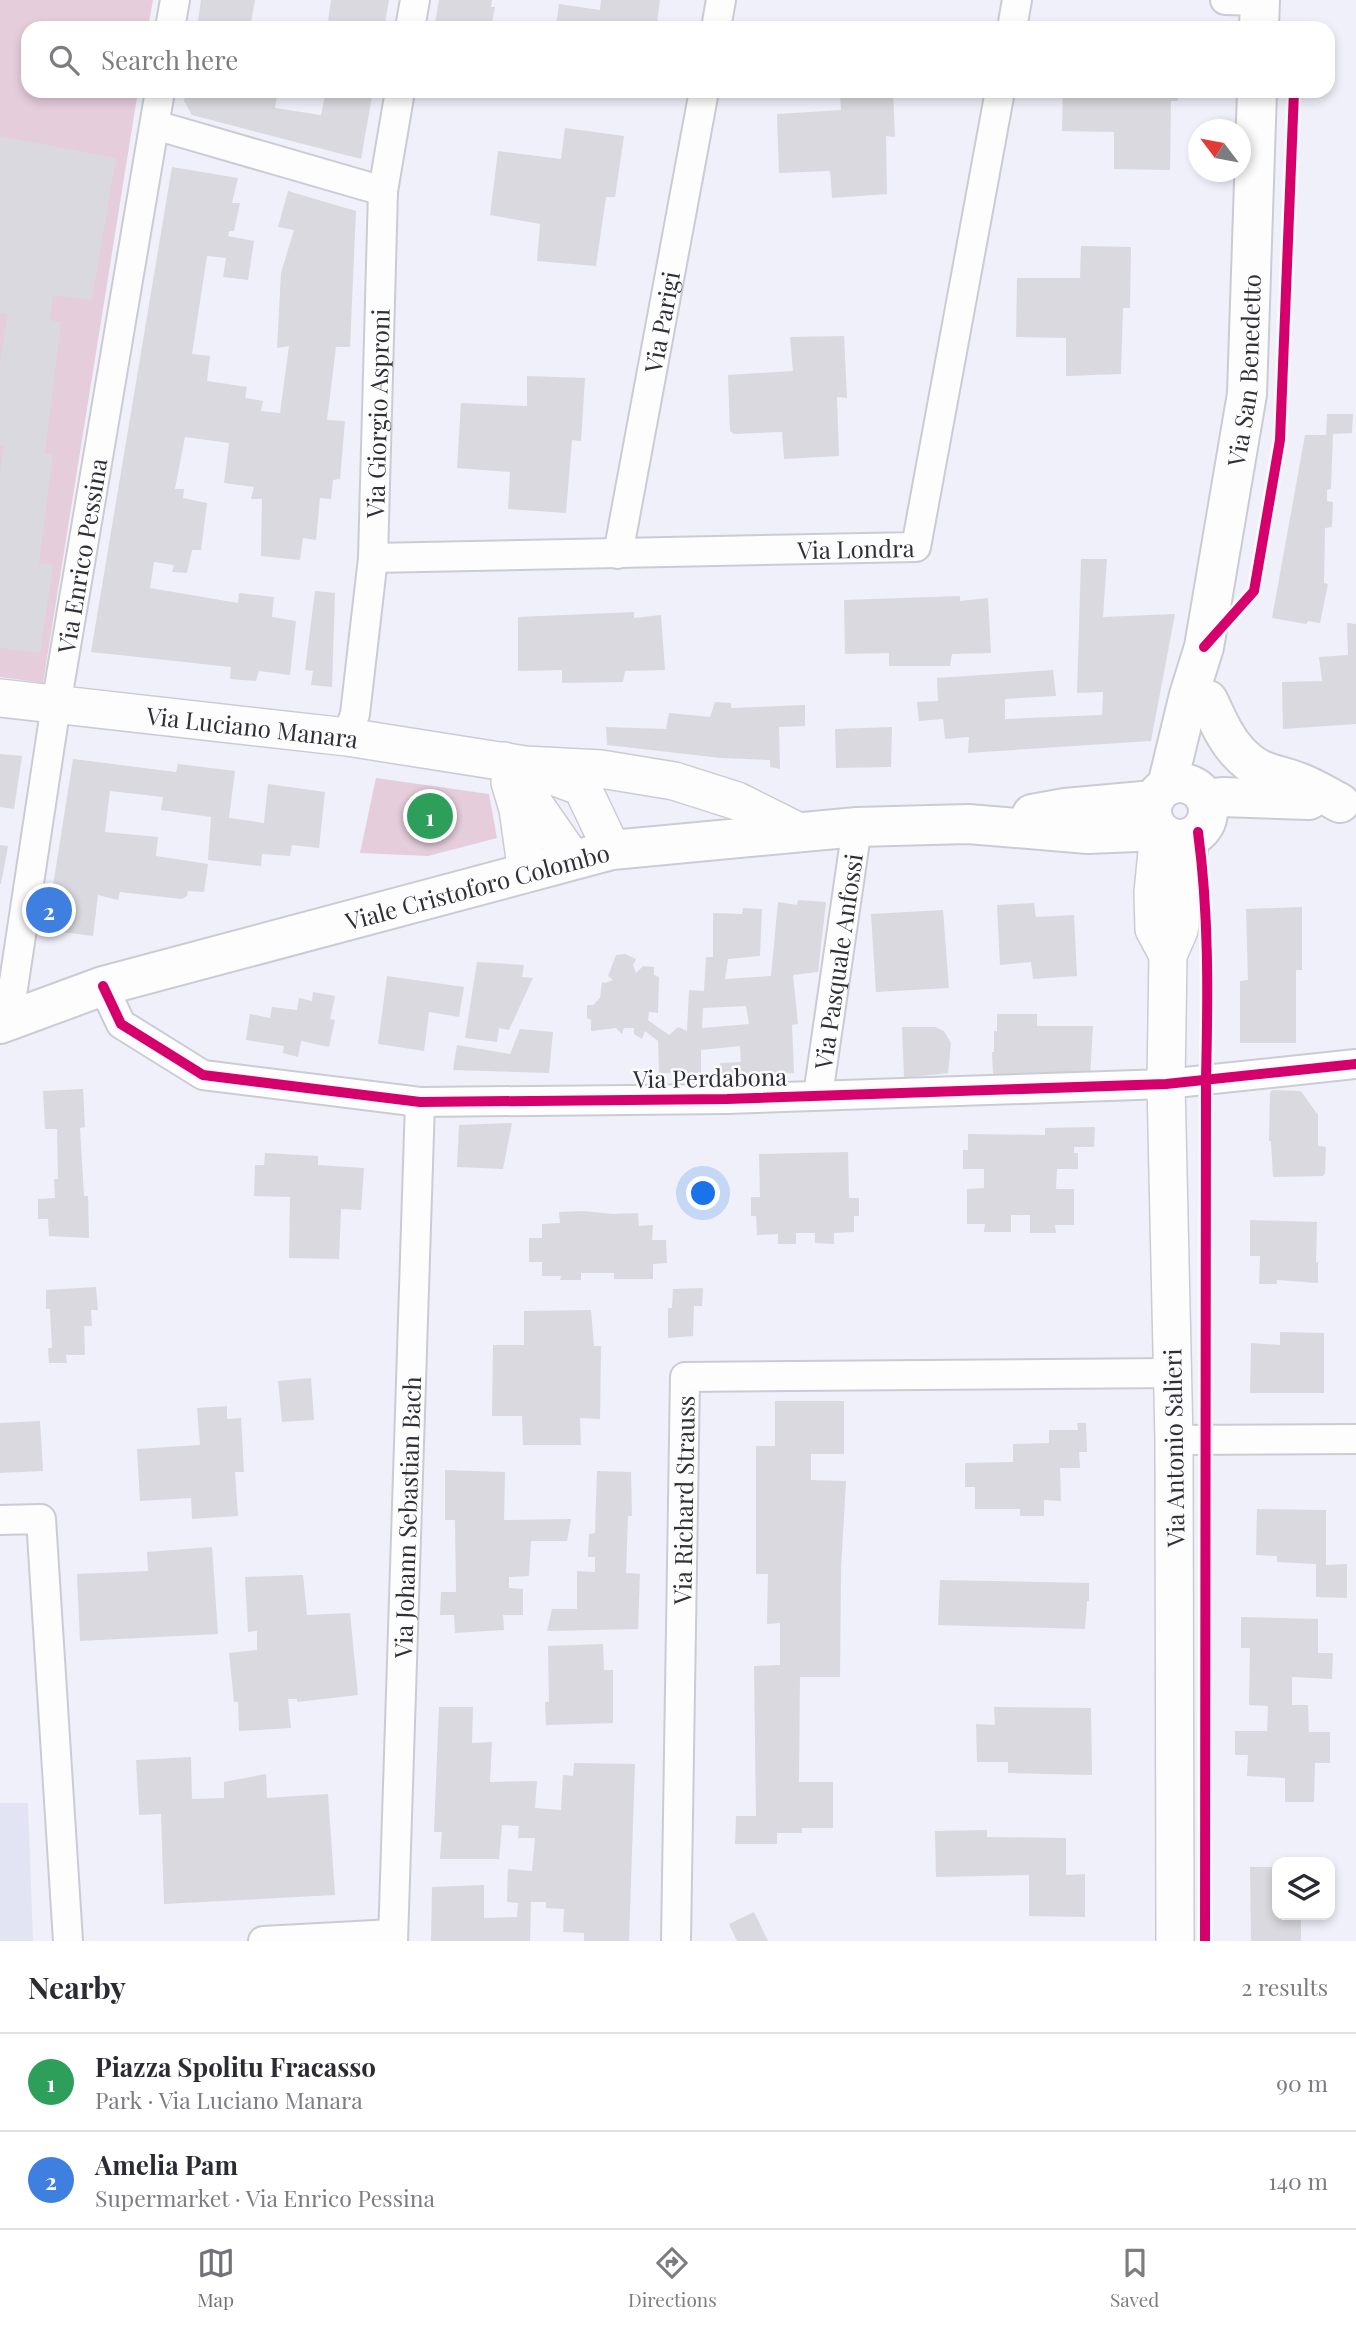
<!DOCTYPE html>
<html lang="en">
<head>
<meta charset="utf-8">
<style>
  :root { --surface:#fff; --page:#f2f2f3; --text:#2b2b33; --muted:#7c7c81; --line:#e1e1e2; --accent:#72737a }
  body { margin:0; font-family:"Playfair Display",serif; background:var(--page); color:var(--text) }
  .controls { position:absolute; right:21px; bottom:21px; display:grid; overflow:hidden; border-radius:14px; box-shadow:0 4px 10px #0003 }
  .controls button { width:63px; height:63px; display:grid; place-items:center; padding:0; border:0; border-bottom:2px solid var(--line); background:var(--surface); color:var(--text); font:35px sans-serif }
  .compass { position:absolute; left:1188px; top:119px; width:63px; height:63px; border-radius:50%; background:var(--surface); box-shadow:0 4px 10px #0003; rotate:302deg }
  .you { position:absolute; left:704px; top:1194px; width:24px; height:24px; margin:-18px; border:5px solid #fff; border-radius:50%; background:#1a73e8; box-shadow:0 0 0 10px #1a73e833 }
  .badge { display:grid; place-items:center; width:46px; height:46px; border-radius:50%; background:var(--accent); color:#fff; font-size:23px; font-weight:700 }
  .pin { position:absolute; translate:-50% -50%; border:4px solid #fff; box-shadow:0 2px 7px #0006 }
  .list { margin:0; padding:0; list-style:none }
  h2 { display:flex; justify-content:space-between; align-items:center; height:91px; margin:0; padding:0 28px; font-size:30px }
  h2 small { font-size:23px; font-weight:400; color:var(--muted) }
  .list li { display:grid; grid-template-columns:46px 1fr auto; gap:21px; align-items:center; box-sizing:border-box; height:98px; padding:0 28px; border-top:2px solid var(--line) }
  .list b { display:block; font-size:26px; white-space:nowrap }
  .list p { margin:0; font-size:23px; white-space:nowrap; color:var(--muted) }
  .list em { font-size:23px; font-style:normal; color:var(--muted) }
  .icon { flex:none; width:38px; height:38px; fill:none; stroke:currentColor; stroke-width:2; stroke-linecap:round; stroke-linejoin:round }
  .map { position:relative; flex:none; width:1356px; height:1941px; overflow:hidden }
  .search { position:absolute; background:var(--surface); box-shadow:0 4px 10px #0003; left:21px; right:21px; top:21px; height:77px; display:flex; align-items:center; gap:18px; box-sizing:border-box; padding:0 24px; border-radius:21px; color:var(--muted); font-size:26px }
  .sheet { height:287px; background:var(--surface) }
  nav { display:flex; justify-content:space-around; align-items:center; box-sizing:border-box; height:98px; border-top:2px solid var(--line); background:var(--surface); font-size:19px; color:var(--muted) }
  nav a { display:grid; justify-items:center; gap:4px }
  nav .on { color:var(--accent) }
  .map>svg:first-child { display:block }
  .built { fill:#e2e4f4 }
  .green { fill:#e5cddc }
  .building { fill:#dad9df; fill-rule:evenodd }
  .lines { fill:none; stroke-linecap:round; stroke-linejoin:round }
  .minor-casing { stroke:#cbccd3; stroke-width:32 }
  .tertiary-casing { stroke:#cbccd3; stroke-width:40 }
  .secondary-casing { stroke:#cbccd3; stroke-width:42 }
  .minor { stroke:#fdfdfe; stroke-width:28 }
  .tertiary { stroke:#fdfdfe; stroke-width:37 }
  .secondary { stroke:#fdfdfe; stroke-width:38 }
  .cycleway-casing { stroke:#fbfbfe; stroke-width:15 }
  .cycleway { stroke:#d6006c; stroke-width:10 }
  .labels { text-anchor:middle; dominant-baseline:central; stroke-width:5; stroke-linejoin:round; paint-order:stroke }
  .street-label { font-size:24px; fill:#2f3036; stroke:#fbfbfe }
</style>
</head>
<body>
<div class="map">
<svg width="1356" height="1941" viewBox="0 0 1356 1941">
  <rect width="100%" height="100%" fill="#eff0f9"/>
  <path class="built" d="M0 1803H28L33 1941H0Z"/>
  <path class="green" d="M0 0H153L148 28H28V91H138L43 683 0 677Z
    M376 778 489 794 497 838 428 856 360 853Z"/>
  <path class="building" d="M201 0H255L250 28H197Z
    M331 0H389L384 28H327Z
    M439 0H492L491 7H495L491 28H434Z
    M601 0H660L657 22 670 24V28L556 26 559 4 600 10Z
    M186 91H278L275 108 321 115 326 91H373L361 159 192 115 184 101Z
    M840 91H893L895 137 886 136 887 194 832 198 830 171 779 173 777 114 841 110Z
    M1063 91H1178V101H1171L1170 170 1114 169V132L1062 131Z
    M565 128 624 136 615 197H606L596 266 537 261 540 224 490 215 498 151 561 159Z
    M0 136 116 158 92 300 53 295 50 320 61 322 45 453 53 454 39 563 53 565 40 653 0 648V472L4 446H0V362L8 314 0 313Z
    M172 167 238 178 232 203H240L234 231H229L228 236 254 241 248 280 223 277 226 258 207 256 192 354 210 356 207 381 247 387 245 398 263 401 261 411 280 413 289 346 277 348 281 273 294 230 278 227 288 191 356 211 350 347H336L327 420 345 421 340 479 333 480 331 499 320 498 316 540 303 538 300 560 261 556 262 499H251L254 487 224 483 229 443 185 437 175 489H184L183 498 207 503 201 550H192L187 573 172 572 174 565 154 562 150 588 238 603 239 593 274 597 272 617 296 621 290 675 259 671 256 681 230 679 231 667 91 652Z
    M1081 246 1131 247 1130 308H1123L1121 374 1066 376V338L1016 337 1017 278H1080Z
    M844 336 847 398 837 397 839 456 784 459 782 432 734 434 730 431 728 375 793 371 790 337Z
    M527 376 585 378 581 441 572 440 566 513 508 509 510 472 457 468 461 403 527 406Z
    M1327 414H1353L1352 433 1333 434 1331 489 1327 490V501L1333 502 1332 527 1325 528 1324 583 1328 584 1320 623 1308 621 1306 624 1272 618 1305 435H1326Z
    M1081 559H1107L1103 617 1175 614 1151 741 968 753 969 737 945 739 943 719 919 721 917 702 938 701 937 678 1053 670 1056 696 1005 699V719L1102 715 1103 692 1077 693Z
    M315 591 335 593 332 687 311 685 313 671 305 670Z
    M960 596V601L988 598 991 653 952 654 950 666H889V653L845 654 844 600Z
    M634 612V618L661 615 665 670 625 671 623 682 562 683V670L518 671V617Z
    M1347 623 1356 624V724L1283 729 1282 682 1322 681 1319 657 1348 655Z
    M715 702 731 703V708L805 705V726L779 727 780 769 770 767V760L721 758 607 745 606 727 666 729 669 713 710 717Z
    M892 727 891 767 836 768 835 729Z
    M0 754 22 756 14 809 0 807Z
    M73 759 176 772 178 764 235 771 229 818 264 823 268 784 325 792 319 848 292 845 290 856 262 854 261 866 208 860 211 817 161 810 163 797 110 791 105 832 158 837 156 856 208 864 204 892 188 891 187 896 182 899 120 892 118 900 98 895 93 936 46 930Z
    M0 845 8 846 1 884H0Z
    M798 900 826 902 818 972 793 975 798 1024 792 1025 794 1073 721 1075 720 1063 741 1062 740 1046 701 1050V1073H659L658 1041 645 1031 642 1039 634 1034V1028H624L622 1034 616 1028 591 1031V1020L587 1018V1005H593L600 998 602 982 605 983 613 980 608 976 616 955 625 954 636 959 633 965 636 973 643 966 654 967V975L659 977 658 1013 649 1012 648 1020 669 1035 678 1027 687 1031 689 990 704 991 706 957H713V913L742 914 743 908 762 909 760 956 728 959 725 979 771 976 778 902 797 905ZM746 1006 749 1024 702 1028 703 1008Z
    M1034 903 1036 917 1074 915 1077 976 1033 979 1031 962 1000 965 997 905Z
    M1302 907V970H1296V1043H1240V981L1248 980 1246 909Z
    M943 910 949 988 876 992 871 914Z
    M477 962 524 965 522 977 533 978 509 1030 499 1028 497 1042 465 1038Z
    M387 976 464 987 459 1017 429 1012 424 1051 378 1044Z
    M313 992 335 996 330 1019 335 1020 329 1047 301 1041 298 1057 283 1053 284 1046 246 1040 250 1014 270 1018 272 1007 297 1010 299 998 312 1001Z
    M997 1014H1037V1026H1093L1090 1077 993 1075 992 1052H994V1031H997Z
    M902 1027H935L944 1031 951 1043 948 1073 904 1078Z
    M520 1029 553 1032 549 1073 453 1070 457 1045 510 1054Z
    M83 1089 85 1127 80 1128 84 1196H88L89 1238 49 1236 48 1219H38V1199L55 1198 54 1179H58L57 1129H45L43 1091Z
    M1272 1090 1301 1091 1318 1115V1146L1326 1147 1325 1173 1323 1176 1273 1177 1271 1141H1269L1270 1093Z
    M512 1123 503 1169 457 1167 459 1125Z
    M1095 1127 1094 1147H1074V1153H1078V1169H1057L1056 1189H1074V1225H1055L1056 1233H1030V1215H1011V1232H984L985 1224H967V1189L984 1188V1169H963V1150H968V1134L1045 1135V1128Z
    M848 1152 849 1198H859V1216H854V1232L834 1233V1244L815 1243V1233H796V1244H778V1234L757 1235 756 1216H751V1197H760L759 1154Z
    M265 1153 318 1156V1165L364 1168 361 1210 341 1209 339 1259 289 1258 290 1197 254 1196 255 1165H264Z
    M583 1211 613 1214 638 1213 639 1226 653 1225 652 1240H666L667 1263 653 1264V1279H614V1273H581V1280H560L561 1276H542V1262H529V1238H542V1224L560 1223 559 1212Z
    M1250 1220 1317 1222 1316 1262H1318V1283L1277 1280V1284H1259L1260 1256H1250Z
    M96 1287 98 1310H91L92 1326H84L85 1355H66L67 1363H49L48 1348H52L50 1309H46V1290Z
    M703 1288 702 1306H694L693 1336 668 1338V1308H672L673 1289Z
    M591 1310 594 1346H601L600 1419 580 1418 581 1445H523L522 1416H492L493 1345H524V1311Z
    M1280 1332 1324 1333V1393H1250L1251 1343 1280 1345Z
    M311 1378 314 1420 282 1422 278 1381Z
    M775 1401H844V1454H811V1480L846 1481 841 1569 840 1677H800L799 1782H833V1828H802V1833H777V1844H735L736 1816H756L754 1666 780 1665V1623L767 1624 768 1574H756V1446H775Z
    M227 1406V1419L241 1418 244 1472H235L238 1516 192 1519 191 1498 140 1501 137 1449 200 1445 197 1408Z
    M40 1421 43 1471 0 1473V1423Z
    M1077 1423H1086L1087 1452H1079L1080 1468H1060L1061 1501 1044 1500V1516H1020V1509H975V1487H965V1463L1013 1462V1444L1049 1443V1430H1078Z
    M445 1470 505 1472 504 1520 571 1519 567 1541H531L529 1576 509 1577V1588L523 1589V1615H503L504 1630 455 1633 454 1615H440L441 1592H456L455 1520H445Z
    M597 1471 631 1472 632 1516H628L626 1573 640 1574 638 1629 547 1631 552 1609H577V1571L595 1572V1557H588L589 1534 595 1533Z
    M1257 1509 1326 1510V1565L1347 1564V1598L1316 1597V1564L1277 1562V1556L1256 1555Z
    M212 1547 218 1634 80 1641 77 1574 148 1571 147 1552Z
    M303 1575 307 1615 350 1613 358 1695 297 1702V1699H288L291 1728 239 1731 238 1702H234L229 1653 257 1650V1631L248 1632 245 1577Z
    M940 1580 1089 1583V1601H1087L1085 1629 938 1625Z
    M1241 1617 1318 1619V1653H1333L1332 1679 1292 1677V1705H1308L1309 1732H1330V1763H1315L1314 1802H1285V1778L1247 1776 1248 1755H1235V1731H1267L1268 1706 1249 1705 1250 1648H1241Z
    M603 1644 604 1670H613V1723L546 1725 545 1702H549L548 1646Z
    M439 1707H473L472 1743 492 1742 490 1782 537 1781 535 1808 561 1810 563 1775 573 1776 574 1763 635 1764 629 1941H584V1933L563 1932 564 1909 546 1908V1902H531L530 1941H431L432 1887 484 1885V1918L517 1917 518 1903 507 1902 508 1869 532 1871 535 1838H518L519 1826 502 1825 499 1859H440L442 1832H434Z
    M994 1707 1091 1708 1092 1775 1008 1773V1762H977L976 1724 995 1725Z
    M191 1757 192 1799 224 1798V1782L266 1774 267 1798 328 1794 335 1895 164 1904 161 1814 139 1815 136 1760Z
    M987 1830V1837L1066 1838V1875L1085 1874V1917L1029 1916V1875L936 1877 935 1831Z
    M1250 1867H1277V1915H1301V1941H1251Z
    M754 1912 768 1941H737L729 1924Z"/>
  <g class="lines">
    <defs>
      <g id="minor">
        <path d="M1225 0 1260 1"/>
        <path d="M170 28 175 0"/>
        <path d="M410 28 415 0"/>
        <path d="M716 28 721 0"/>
        <path d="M1012 28 1017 0"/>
        <path d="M155 125 383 191"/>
        <path id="s1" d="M618 554 704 91"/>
        <path id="s2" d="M373 558 916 547 1000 91"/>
        <path id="s3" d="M347 737 355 714 373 558 383 191 400 91"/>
        <path d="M103 986 121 1024 203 1075 420 1102 727 1099 1166 1084 1356 1064"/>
        <path id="s4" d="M0 1017 8 1021 56 705 160 91"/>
        <path id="s5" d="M818 1095 857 827"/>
        <path d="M1174 1440 1356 1439"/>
        <path d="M0 1520 41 1519 68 1941"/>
        <path d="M263 1941 393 1934"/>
        <path id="s6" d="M393 1941 420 1102"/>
        <path id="s7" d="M676 1941 685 1377 1173 1373"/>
      </g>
      <g id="tertiary">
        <path id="s8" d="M0 698 347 737 525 765 601 769 674 781 737 801 799 832"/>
        <path d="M504 761 573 860"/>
        <path d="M542 772 582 787 612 850"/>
        <path d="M510 782 518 809 527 873"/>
        <path d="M1164 833 1157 852 1153 892 1154 929 1168 955"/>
        <path d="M1175 1941 1174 1440 1166 1084 1168 955 1179 930 1185 892 1190 837"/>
      </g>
      <g id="secondary">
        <path d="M1259 28 1260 0"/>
        <path d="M1208 700C1217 718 1224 737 1238 752 1260 776 1274 772 1301 783 1314 788 1327 796 1340 803"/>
        <circle cx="1180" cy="811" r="28"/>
        <path id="s9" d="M1167 786 1189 695 1204 647 1247 394 1257 91"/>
        <path d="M1206 799 1222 797 1309 800"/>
        <path d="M1032 814 1065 808 1154 800"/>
        <path id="s10" d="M0 1024 103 986 612 850 857 827 968 824 1088 834 1136 832 1157 827"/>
      </g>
    </defs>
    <use href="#minor" class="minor-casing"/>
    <use href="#tertiary" class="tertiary-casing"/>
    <use href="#secondary" class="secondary-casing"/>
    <use href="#minor" class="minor"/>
    <use href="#tertiary" class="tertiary"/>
    <use href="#secondary" class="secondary"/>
    <defs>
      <path id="cycleway" d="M1204 647 1254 591 1280 440 1294 91
        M1198 832C1209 914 1208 996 1206 1078L1205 1941
        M103 986 121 1024 203 1075 420 1102 727 1099 1166 1084 1356 1064"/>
    </defs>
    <use href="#cycleway" class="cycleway-casing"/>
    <use href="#cycleway" class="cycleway"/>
  </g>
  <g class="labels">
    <g class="street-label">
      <text stroke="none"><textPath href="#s1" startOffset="236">Via Parigi</textPath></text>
      <text stroke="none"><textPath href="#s9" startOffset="424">Via San Benedetto</textPath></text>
      <text stroke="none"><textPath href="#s3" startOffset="326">Via Giorgio Asproni</textPath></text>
      <text stroke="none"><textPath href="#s2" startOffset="483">Via Londra</textPath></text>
      <text stroke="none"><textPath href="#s4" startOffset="480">Via Enrico Pessina</textPath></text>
      <text stroke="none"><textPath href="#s8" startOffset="254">Via Luciano Manara</textPath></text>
      <text stroke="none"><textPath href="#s10" startOffset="497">Viale Cristoforo Colombo</textPath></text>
      <text stroke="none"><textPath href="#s5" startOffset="135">Via Pasquale Anfossi</textPath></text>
      <text transform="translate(710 1077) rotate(-1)">Via Perdabona</text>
      <text transform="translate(1173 1448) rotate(-91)">Via Antonio Salieri</text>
      <text stroke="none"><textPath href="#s7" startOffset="441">Via Richard Strauss</textPath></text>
      <text stroke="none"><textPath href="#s6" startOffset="424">Via Johann Sebastian Bach</textPath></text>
    </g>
  </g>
</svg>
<div class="controls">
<button><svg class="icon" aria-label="layers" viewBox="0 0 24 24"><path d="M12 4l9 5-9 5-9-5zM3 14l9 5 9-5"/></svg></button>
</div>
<svg class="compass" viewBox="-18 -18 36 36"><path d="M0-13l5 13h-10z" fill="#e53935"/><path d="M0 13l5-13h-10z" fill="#7c7c81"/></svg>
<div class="you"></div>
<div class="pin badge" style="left:430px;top:816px;background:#2e9e5b">1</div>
<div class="pin badge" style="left:49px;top:910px;background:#3f7fe0">2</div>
<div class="search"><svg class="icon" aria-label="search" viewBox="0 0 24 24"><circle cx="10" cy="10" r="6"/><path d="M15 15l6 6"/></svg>Search here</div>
</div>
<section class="sheet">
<h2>Nearby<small>2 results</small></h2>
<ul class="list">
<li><span class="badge" style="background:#2e9e5b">1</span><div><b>Piazza Spolitu Fracasso</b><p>Park · Via Luciano Manara</p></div><em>90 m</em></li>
<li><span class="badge" style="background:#3f7fe0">2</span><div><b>Amelia Pam</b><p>Supermarket · Via Enrico Pessina</p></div><em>140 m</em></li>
</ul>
</section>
<nav>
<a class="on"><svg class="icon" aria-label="map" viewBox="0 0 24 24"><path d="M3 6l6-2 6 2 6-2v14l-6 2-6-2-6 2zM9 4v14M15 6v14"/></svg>Map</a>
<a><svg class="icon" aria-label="directions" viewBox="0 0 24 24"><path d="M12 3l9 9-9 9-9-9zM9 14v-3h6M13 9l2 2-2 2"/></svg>Directions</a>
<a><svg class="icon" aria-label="saved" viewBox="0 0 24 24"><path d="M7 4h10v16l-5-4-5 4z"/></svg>Saved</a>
</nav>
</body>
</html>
